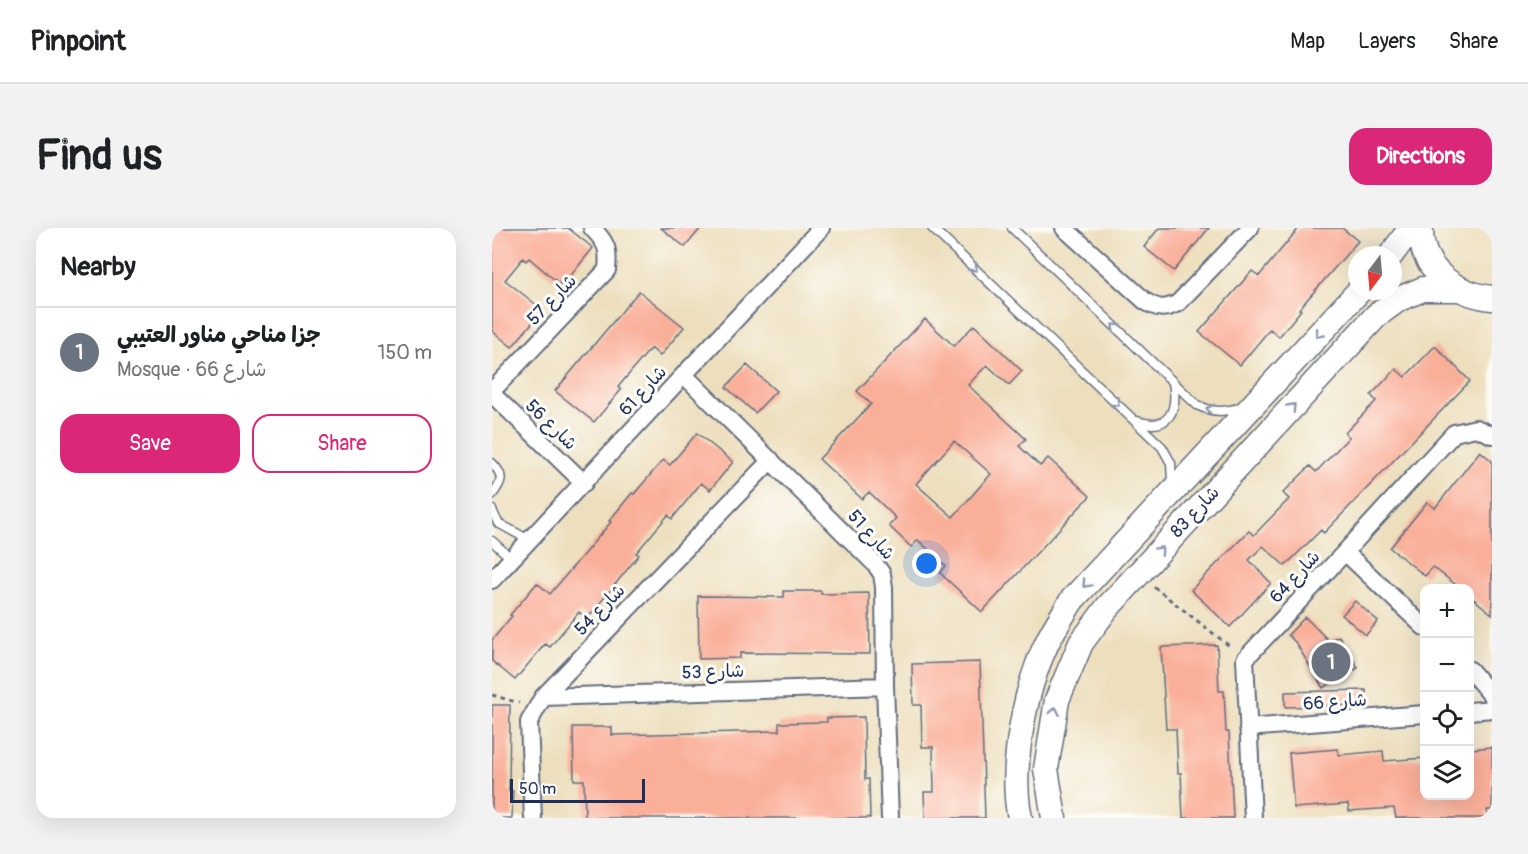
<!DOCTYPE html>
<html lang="en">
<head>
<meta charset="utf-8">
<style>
  :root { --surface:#fff; --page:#f2f2f2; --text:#202124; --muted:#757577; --line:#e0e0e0; --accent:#db2777 }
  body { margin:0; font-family:Pangolin,"Playpen Sans Arabic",sans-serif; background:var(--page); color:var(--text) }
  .controls { position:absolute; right:18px; bottom:18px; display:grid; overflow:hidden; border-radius:12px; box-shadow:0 6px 24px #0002 }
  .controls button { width:54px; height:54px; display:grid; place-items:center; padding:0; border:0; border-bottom:2px solid var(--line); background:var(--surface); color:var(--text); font:30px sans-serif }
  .compass { position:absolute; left:856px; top:18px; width:54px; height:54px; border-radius:50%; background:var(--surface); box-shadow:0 6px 24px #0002; rotate:196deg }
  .scale { position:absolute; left:18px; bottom:15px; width:135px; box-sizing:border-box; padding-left:6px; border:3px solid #1b2f5e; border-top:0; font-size:16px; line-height:21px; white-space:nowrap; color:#1b2f5e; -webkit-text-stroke:4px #fdfcf7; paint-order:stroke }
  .you { position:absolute; left:435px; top:336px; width:21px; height:21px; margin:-15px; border:4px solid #fff; border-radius:50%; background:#1a73e8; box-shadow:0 0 0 9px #1a73e833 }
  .badge { display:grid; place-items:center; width:39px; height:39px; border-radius:50%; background:var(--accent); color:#fff; font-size:20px; font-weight:700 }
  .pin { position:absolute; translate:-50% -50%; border:3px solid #fff; box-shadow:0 2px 6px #0006 }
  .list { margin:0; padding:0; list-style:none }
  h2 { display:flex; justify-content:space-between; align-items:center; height:78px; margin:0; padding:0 24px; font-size:26px }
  h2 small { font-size:20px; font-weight:400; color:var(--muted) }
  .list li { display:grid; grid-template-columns:39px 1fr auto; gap:18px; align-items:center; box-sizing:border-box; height:90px; padding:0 24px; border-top:2px solid var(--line) }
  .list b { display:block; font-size:22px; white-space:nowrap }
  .list p { margin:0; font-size:20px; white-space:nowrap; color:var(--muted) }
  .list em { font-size:20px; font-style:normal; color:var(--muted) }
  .actions { display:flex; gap:12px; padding:18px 24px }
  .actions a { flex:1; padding:14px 0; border:2px solid var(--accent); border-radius:18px; text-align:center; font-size:21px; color:var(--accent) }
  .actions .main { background:var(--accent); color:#fff }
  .icon { flex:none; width:33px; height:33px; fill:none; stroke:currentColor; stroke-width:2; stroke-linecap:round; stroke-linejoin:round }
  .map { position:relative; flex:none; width:1000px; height:590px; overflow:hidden; border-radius:18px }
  header { display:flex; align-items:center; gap:36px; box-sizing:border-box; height:84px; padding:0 30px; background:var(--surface); border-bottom:2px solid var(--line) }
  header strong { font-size:28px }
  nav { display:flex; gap:33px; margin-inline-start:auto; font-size:21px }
  .intro { display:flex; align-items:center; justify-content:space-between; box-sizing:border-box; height:144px; padding:0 36px }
  h1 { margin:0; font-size:42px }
  .button { padding:15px 27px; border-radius:18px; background:var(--accent); color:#fff; font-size:21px; font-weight:700 }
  main { display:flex; gap:36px; padding:0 36px }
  aside { flex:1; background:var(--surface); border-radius:18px; box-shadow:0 6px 24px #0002 }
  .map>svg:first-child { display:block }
  .building { fill:#faaf99; fill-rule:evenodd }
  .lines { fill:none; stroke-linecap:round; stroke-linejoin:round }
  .lane-casing { stroke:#646d7f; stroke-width:11 }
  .street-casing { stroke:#646d7f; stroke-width:20 }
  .secondary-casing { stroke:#646d7f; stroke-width:27 }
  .path { stroke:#646d7f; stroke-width:3; stroke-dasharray:4.5 4.5; stroke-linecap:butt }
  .lane { stroke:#fff; stroke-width:8 }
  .street { stroke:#fff; stroke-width:16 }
  .secondary { stroke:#fff; stroke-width:24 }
  .oneway { stroke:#8d97ae }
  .labels { text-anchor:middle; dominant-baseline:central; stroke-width:6; stroke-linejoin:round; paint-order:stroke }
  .street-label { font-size:18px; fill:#1b2f5e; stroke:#fdfcf7 }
</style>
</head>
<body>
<header>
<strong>Pinpoint</strong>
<nav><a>Map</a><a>Layers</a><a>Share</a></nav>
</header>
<div class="intro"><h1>Find us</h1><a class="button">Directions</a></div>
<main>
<aside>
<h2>Nearby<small></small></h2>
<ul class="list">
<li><span class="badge" style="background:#6b7280">1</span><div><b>جزا مناحي مناور العتيبي</b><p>Mosque · شارع 66</p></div><em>150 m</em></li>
</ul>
<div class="actions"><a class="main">Save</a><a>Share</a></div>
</aside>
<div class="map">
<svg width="1000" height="590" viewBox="0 0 1000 590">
  <rect width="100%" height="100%" fill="#fdfcf7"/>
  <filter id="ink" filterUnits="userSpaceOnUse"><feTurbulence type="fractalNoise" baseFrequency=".0167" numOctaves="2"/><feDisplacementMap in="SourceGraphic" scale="12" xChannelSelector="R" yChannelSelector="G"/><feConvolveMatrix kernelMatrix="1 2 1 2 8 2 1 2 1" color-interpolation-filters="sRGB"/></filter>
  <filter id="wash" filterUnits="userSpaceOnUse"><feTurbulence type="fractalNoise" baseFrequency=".008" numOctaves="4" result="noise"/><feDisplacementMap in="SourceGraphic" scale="24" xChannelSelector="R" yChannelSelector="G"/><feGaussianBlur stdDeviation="1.35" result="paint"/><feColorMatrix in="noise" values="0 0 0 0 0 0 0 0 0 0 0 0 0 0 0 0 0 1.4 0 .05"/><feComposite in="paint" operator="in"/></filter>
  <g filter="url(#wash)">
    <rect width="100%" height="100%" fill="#eddfbd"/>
    <g id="blocks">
      <path class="building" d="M0 0H76L101 20 70 58 37 30 34 33 31 30 13 52 51 82 20 119 0 103Z
        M169 0H209L193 19Z
        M667 0H717L682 43 652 19Z
        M807 0H850L866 13 807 81 809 82 787 109 778 101 748 137 707 104 760 43 767 48Z
        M147 63 192 99 168 128 159 120 126 159 129 162 102 194 63 163Z
        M433 91 462 118 482 97 530 143 517 157 495 137 476 157 534 211 527 218 548 238 556 230 598 268 490 384 448 345 454 338 426 312 419 319 397 298 404 290 377 264 370 271 327 231 379 176 365 163ZM462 213 499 246 461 289 424 256Z
        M943 118 978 153 832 305 829 302 793 338 771 318 757 332 779 355 738 399 699 362 757 303 762 307 797 271 791 265 818 238 824 244 857 209 853 205 884 173 879 167 904 141 913 149Z
        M255 137 284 163 263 185 234 159Z
        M205 205 241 234 218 262 209 255 180 291 176 287 144 325 147 327 95 391 87 384 58 419 53 416 23 452 0 433V412L20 388 18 387 45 355 58 366 119 294 117 293 140 265 142 266 171 232 178 237Z
        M988 223 1000 233V386L978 368V360H968L941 339 933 348 898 320 935 274 943 280Z
        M292 363H329V366L377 365 378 426 248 425V430L207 431 206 368 292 369Z
        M863 373 886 393 874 407 850 387Z
        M813 389 837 413 847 408 866 440 831 460 804 415 796 407Z
        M725 417 727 463H732L734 504H737L741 590H691L689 545H686L684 501H674L669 419Z
        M488 434 493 590H433L432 564H442L441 519H430L429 477H421L420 436Z
        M874 462V477L793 479V464Z
        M0 477H18L17 563H21L20 590H0Z
        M372 489 373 551H377L378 590H93L92 552H82L81 499H120V507L287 503V495L335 494V490Z
        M1000 519V582H995L996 590H904L902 580 857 583 856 576 802 580 797 525 846 521 847 527 891 523 892 533 933 530V567H978V521Z"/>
    </g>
  </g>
  <g filter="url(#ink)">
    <use href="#blocks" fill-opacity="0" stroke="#646d7f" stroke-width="1.5"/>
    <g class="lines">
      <defs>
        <path id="lane" d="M440 0 670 219 679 235 680 255
          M520 0 705 177C721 185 733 184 750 179
          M645 193C678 204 686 182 681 154
          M0 235C13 248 10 254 0 267
          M0 282 6 295 37 312
          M0 313 20 331"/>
        <path id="street" d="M572 0 653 73C665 81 673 82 686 75L758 0
          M192 147 383 336 390 346 392 359 393 458 398 590
          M0 163 115 42C117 21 115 15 100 0
          M0 166 92 255
          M853 324 932 399
          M0 352 329 0
          M978 442 1000 468
          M51 469 393 458
          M978 483 1000 481
          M756 500 932 486
          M41 590 37 494 51 469 279 232
          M761 590 753 431 853 324 962 205 984 200 1000 207"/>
        <path id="secondary" d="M929 0C927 41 964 66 1000 70
          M899 27 919 0
          M528 590C517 540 533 462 554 417 561 401 571 387 580 372L867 63
          M562 590 554 541 565 472 589 415 615 380 885 87 907 71 931 61H966"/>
      </defs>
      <use href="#lane" class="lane-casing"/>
      <use href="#street" class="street-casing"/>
      <use href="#secondary" class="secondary-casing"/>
      <path class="path" d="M662 359 740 420
        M0 467 27 475"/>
      <use href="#lane" class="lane"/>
      <use href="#street" class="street"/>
      <use href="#secondary" class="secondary"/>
    </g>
    <defs><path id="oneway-chevron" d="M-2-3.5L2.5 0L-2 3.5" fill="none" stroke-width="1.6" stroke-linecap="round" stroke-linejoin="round" transform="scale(1.5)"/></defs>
    <g class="oneway">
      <use href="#oneway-chevron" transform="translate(482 40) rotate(44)"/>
      <use href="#oneway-chevron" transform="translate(623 99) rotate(-136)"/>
      <use href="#oneway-chevron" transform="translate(827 106) rotate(133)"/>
      <use href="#oneway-chevron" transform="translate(624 175) rotate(44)"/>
      <use href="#oneway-chevron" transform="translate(800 179) rotate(-47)"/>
      <use href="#oneway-chevron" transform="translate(718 181) rotate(-164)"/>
      <use href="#oneway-chevron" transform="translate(668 322) rotate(-47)"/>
      <use href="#oneway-chevron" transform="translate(594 356) rotate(133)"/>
      <use href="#oneway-chevron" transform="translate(563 483) rotate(-80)"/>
    </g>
  </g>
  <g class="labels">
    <g class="street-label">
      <text transform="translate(60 72) rotate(-46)">شارع 57</text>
      <text transform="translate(151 163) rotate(-47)">شارع 61</text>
      <text transform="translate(59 197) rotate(44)">شارع 56</text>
      <text transform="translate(703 284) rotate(-47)">شارع 83</text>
      <text transform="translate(379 307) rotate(48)">شارع 51</text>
      <text transform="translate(803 349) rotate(-47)">شارع 64</text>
      <text transform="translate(108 382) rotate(-46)">شارع 54</text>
      <text transform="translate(221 444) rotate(-2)">شارع 53</text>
      <text transform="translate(843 474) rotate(-4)">شارع 66</text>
    </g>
  </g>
</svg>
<div class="controls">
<button>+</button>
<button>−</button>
<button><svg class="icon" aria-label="locate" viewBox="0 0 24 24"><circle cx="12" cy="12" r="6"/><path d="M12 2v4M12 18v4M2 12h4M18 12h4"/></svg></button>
<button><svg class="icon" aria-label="layers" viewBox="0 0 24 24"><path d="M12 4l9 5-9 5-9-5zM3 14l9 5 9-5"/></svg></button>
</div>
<svg class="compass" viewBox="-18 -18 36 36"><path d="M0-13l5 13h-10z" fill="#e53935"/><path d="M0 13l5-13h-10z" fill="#757577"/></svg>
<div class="scale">50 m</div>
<div class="you"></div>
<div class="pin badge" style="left:839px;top:434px;background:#6b7280">1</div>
</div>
</main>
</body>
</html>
